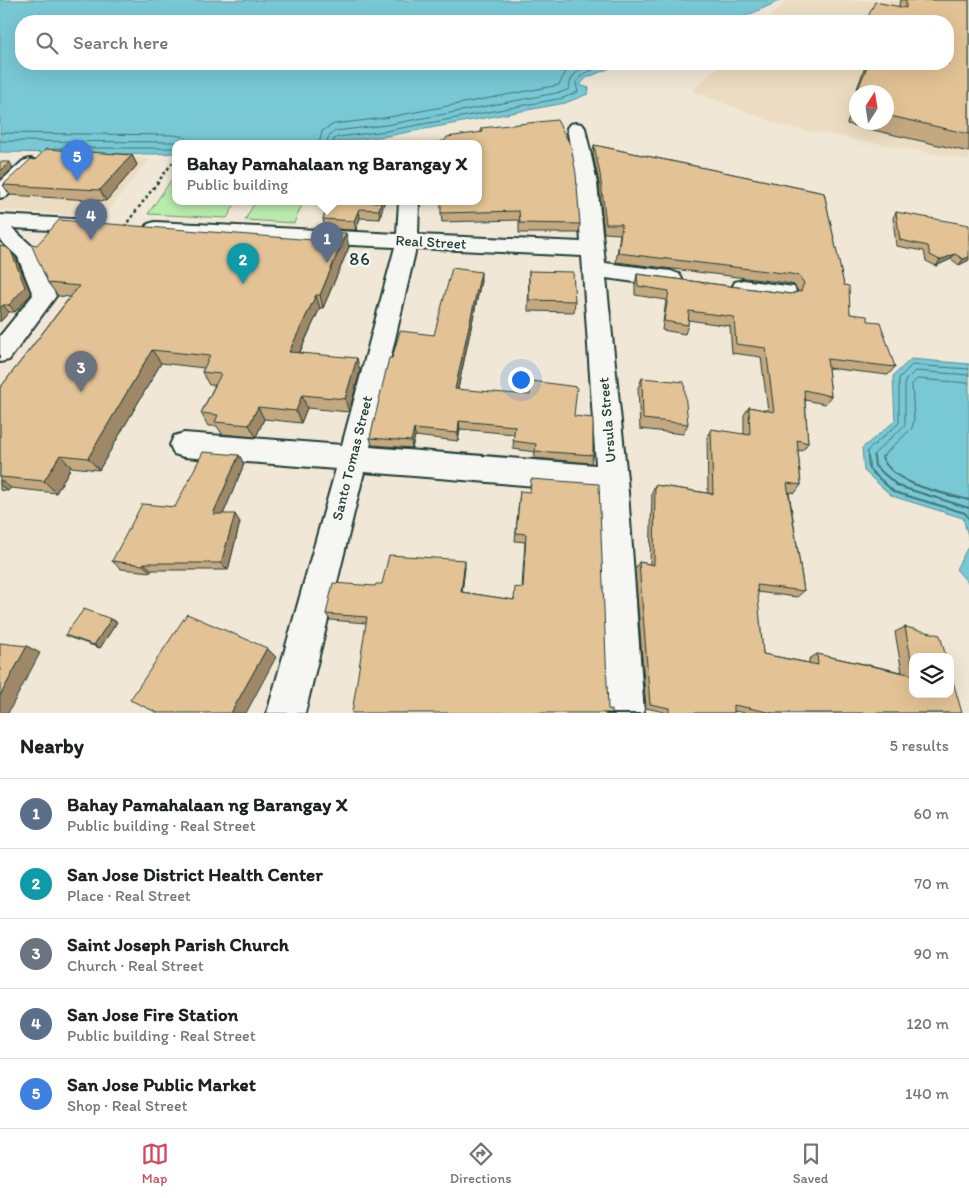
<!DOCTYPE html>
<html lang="en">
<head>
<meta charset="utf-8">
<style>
  :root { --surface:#fff; --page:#f6f6f6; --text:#202124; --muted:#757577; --line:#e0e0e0; --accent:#d1495b }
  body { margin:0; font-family:Itim,sans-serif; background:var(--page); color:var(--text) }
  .controls { position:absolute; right:15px; bottom:15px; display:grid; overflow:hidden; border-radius:10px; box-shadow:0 5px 20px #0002 }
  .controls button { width:45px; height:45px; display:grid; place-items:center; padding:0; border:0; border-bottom:1px solid var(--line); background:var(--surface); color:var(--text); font:25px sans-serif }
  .compass { position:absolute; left:849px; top:85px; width:45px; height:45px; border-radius:50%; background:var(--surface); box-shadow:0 5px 20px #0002; rotate:12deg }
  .you { position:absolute; left:520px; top:379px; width:18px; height:18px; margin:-12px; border:4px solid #fff; border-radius:50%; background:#1a73e8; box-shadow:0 0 0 8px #1a73e833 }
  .badge { display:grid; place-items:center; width:32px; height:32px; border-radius:50%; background:var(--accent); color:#fff; font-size:16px; font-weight:700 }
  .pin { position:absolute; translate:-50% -41px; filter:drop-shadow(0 1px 2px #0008) }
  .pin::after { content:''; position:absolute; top:26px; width:18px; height:15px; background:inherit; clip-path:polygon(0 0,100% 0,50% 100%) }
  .popup { position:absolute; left:172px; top:140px; width:310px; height:65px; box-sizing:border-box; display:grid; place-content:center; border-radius:10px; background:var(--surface); filter:drop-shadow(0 1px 4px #0005); font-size:16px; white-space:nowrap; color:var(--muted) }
  .popup b { font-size:19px; color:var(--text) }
  .popup::after { content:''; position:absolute; left:50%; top:100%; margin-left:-10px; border:10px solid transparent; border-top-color:var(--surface) }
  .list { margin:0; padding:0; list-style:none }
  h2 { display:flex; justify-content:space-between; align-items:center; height:65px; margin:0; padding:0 20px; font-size:21px }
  h2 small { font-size:16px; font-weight:400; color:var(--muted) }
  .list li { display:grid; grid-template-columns:32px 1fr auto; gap:15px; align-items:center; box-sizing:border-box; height:70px; padding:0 20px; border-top:1px solid var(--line) }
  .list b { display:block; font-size:19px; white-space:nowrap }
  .list p { margin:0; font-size:16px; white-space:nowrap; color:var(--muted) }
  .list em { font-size:16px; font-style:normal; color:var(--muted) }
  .icon { flex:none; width:28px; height:28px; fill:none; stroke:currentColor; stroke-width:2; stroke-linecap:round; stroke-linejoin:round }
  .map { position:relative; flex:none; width:969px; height:713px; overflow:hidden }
  .search { position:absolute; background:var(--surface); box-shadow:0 5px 20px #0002; left:15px; right:15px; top:15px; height:55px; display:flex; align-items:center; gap:12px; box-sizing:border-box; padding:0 18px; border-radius:20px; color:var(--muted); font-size:19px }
  .sheet { height:415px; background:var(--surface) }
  nav { display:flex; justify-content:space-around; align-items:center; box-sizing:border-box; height:70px; border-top:1px solid var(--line); background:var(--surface); font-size:14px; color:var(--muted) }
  nav a { display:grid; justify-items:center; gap:2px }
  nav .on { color:var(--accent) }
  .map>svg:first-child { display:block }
  .built { fill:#ecdcc2; fill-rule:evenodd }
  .green { fill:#b8ecac; stroke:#6c9470 }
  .water { fill:#78c8d5; stroke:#549095 }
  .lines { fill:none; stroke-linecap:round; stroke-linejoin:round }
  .shore-far1 { stroke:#437574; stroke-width:1 }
  .shore { stroke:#437574; stroke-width:2 }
  .street-casing { stroke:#1f3d34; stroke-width:4 }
  .path { stroke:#1f3d34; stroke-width:2.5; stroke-dasharray:3 3; stroke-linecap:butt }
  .street { fill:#f6f6f2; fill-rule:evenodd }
  .wall { fill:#c3a880; stroke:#1f3d34; fill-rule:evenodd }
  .shaded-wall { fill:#9f8868; stroke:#1f3d34 }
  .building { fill:#e3c395; stroke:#1f3d34 }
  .labels { text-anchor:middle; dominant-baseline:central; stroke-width:5; stroke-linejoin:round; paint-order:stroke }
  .street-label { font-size:15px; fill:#1f3d34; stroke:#f6f6f2 }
  .quarter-label { font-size:18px; letter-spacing:1px; fill:#1f3d34; stroke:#f6f6f2 }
</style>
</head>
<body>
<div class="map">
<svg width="969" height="713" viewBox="0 0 969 713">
  <rect width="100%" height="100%" fill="#f0e7d6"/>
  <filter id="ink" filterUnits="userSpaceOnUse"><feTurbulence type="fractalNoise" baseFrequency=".02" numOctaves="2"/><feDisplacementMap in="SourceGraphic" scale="10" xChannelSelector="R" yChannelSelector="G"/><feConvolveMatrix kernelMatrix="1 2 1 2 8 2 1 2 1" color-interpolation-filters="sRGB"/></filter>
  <g filter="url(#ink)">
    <path class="built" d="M788 0 969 1V160L787 127 692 91 721 64H948V21H766ZM856 92H886V122H856Z
      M48 154 149 159 104 216 0 210V202Z"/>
    <path class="green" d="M176 173V202H236L227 218 148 214Z
      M255 202H303L294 223 245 220Z"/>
    <path class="water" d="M0 0H781L742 18 728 21H21V64H620L586 78 580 85 589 88 588 94 565 103 387 136 317 144H176V153L154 154 0 152Z
      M911 359 969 364V539L963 518 892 496 864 471 862 448 895 421 893 376Z
      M969 545V584L956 569Z"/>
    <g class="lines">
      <path class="shore-far1" d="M0 133 175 135 184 137 192 144
        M0 141 175 142 181 144
        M319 144 322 131 334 124 384 118 559 85 565 73 574 64
        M326 144 329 136 335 131 386 125 562 92 569 89C570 75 579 69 591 64
        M333 144 334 139 338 137 386 131 563 98 578 92 576 83 583 74 607 64
        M55 148H176
        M868 459 867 451 899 423V378L912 365 969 369
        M874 459V454L905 425V381L915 371 969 375
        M883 459 882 457 912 428 914 420 912 384 917 379 969 383"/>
      <path class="shore" d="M868 457 869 469 894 492 965 513 969 519
        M874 457 875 466 898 486 969 508
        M882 457C893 485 943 493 969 500"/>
      <defs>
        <path id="street" d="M576 123 582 124 585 128 597 183 605 263 671 271 679 274 682 279 679 284 671 287 606 278 627 479 644 713H606L598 491 364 472 305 713H267L336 469 184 457 174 454 170 445 174 436 184 433 342 445 395 247 155 236 148 234 145 229 148 224 155 222 397 234 399 202H419L418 235 581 242 577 183 567 128 570 124ZM416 248 582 256 596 465 370 447Z
          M30 159 37 161 39 165 37 169 7 196 0 198V182L23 161Z
          M0 215 90 220 97 221 100 226 97 231 90 232 12 228 35 249 56 296 9 360 0 362V336L33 295 18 257 0 240Z
          M743 280 794 287 797 293 794 299 786 301 735 294 732 288 735 282Z"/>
      </defs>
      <use href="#street" class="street-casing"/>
      <path class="path" d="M429 144 448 141
        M124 227 176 158"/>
      <use href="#street" class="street"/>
    </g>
    <path class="wall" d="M901 0H969V152L847 124 853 105H851L866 64H948L899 7V4ZM856 92H886V122H856Z
      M481 128 580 224 579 233H519V220L442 222 441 213 481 132Z
      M594 145 824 193 850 314 868 321 895 367 888 375 828 368 831 396 825 404 805 400 808 443 802 451 798 450 801 485 795 493 789 492 804 591 797 597 757 592 763 654 809 663V659L817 654 902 672 895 632 905 627 913 657V694L962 713H746L734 711V713H664V712L646 708 635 569 639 562 650 564 652 492 655 485 708 493 707 437 711 429 744 435V415L749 407 768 411 761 357 732 353 730 326 688 320V325L685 334 662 330 666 300 635 295V284L637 274 791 294 798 291 794 285 786 283 616 262 620 234 604 233 599 183 593 154Z
      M132 155 137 165 106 201 10 195 3 185 35 160Z
      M329 202H394L393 203 384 202 380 219 360 218 356 230 325 229 323 219Z
      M896 212 969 260 959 265 951 259 936 266 926 261 924 251 896 246 893 218Z
      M37 245 349 247 323 308H320L300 352 360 371 349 412 307 408 301 423 264 419 256 437 222 434 217 426H208L201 413 215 385H209L202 372 204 368 161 363 99 470 71 467 56 493 11 488 8 491 0 490V388L70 297 58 296 48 283Z
      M0 246 11 251 16 258 31 294 15 312H9L0 322Z
      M529 271 575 301 574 312 528 311Z
      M481 281 458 389 574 416 593 455 591 463 534 458 535 452 513 449 514 434 460 429 458 441 415 436 412 448 372 445 370 438 392 358 434 335Z
      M642 378 688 424 683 434 640 429 638 388Z
      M239 455 244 464 223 514 240 522 228 570H152L151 572 121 569 112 561 175 507Z
      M520 491 608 709 366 623 330 620 326 614 375 586 465 567 462 592 513 600 522 587 525 542 515 541Z
      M111 619 117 622 100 648 71 638 65 635Z"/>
    <path class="shaded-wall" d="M132 155 137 165 106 201 100 190Z
      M10 162 13 168 0 180V171Z
      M381 202H384L380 219 379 210Z
      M359 209 360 218 356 230 354 221Z
      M346 233 349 247 323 308 320 295Z
      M11 251 16 258 31 294 15 312 9 305Z
      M955 254 951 259 936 266 940 260Z
      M969 257V260L959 265 963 259Z
      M481 272V281L456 397 455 389Z
      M316 295 320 308 294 364 289 352Z
      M3 305 9 312 0 322V308Z
      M152 350 161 363 99 470 88 458Z
      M357 358 360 371 349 412 345 399Z
      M302 395 307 408 301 423 296 411Z
      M258 407 264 419 256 437 249 425Z
      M459 421 460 429 458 441V433Z
      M414 429 415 436 412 448 411 441Z
      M60 455 71 467 56 493 44 481Z
      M239 455 244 464 220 522 213 514Z
      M0 480 11 488 8 491 0 485Z
      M235 514 240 522 228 570 221 563Z
      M465 560V567L461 599V592Z
      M144 563 152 570 151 572 143 565Z
      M111 619 117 622 100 648 94 645Z
      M27 646 40 653 8 713H0V696Z
      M267 648 276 657 246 713H231Z"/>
    <path class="building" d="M906 0H969V134L886 115V92H859L860 90 858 89 868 64H948V21H866L875 2 906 8Z
      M557 120 571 146 576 174 580 224 520 223 519 211 441 213V202H478V144H443L447 137 483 132 481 128Z
      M594 145 824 193 844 285 849 286 850 314 867 316 868 321 880 322 895 367 827 359 831 396 804 390 808 443 797 440 801 485 787 483 804 591 757 585 763 654 818 665 817 654 913 675V694H950V671L962 713H773L734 705V713H669V708L650 704 639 562 654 565 655 485 713 494 711 429 750 435 749 407 774 412 766 348 736 344 734 317 689 311 688 325 664 321 669 291 638 286 637 274 791 294 801 291 804 283 799 276 791 274 618 253 622 224H606L600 174Z
      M46 149 132 155 100 190 3 185 31 159 35 160Z
      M0 162H10L0 171Z
      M329 202H381L379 210 359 209 354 221 323 219Z
      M896 212 969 225V257L963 259 955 254 940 260 930 255 928 246 900 240Z
      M59 220 313 240 316 232 346 233 320 295H316L289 352 357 358 345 399 302 395 296 411 258 407 249 425 215 422 218 415 201 413 221 374 202 372 210 356 152 350 88 458 60 455 44 481 0 477V388L79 286 48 283 31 244 37 245Z
      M0 246 6 247 11 251 25 287 9 305H3L0 308Z
      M452 268 481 272 455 389 530 395 532 381 577 387 574 416 593 418V455L535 451 536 444 513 441 515 426 459 421 458 433 414 429 411 441 370 438 389 358H392L400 331 434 335Z
      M529 271 573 272 575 301 529 300Z
      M642 378 684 382 688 424 643 419Z
      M203 452 239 455 213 514H235L221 563H144L143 565 112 561 142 504 175 507Z
      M531 479 599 484 608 709 612 710V713H352L367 617 326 614 333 583 375 586 376 584H382L389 555 465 560 461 592 514 600 515 587 523 588 526 534 516 533 520 491 530 492Z
      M84 609 111 619 94 645 65 635Z
      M187 614 267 648 231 713H158L130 700Z
      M905 627 940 635 946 657H913V670Z
      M0 643 27 646 0 696Z"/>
  </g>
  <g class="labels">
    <g class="street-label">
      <text transform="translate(431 242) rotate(3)">Real Street</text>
      <text transform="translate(607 420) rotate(-95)">Ursula Street</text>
      <text transform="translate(352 458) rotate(-76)">Santo Tomas Street</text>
    </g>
    <g class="quarter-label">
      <text x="360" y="259">86</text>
    </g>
  </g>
</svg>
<div class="controls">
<button><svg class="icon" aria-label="layers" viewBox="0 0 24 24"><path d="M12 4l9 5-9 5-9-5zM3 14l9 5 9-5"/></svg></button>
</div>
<svg class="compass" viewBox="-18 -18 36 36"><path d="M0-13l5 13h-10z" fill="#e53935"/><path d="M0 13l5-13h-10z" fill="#757577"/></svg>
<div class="you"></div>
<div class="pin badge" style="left:327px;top:263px;background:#5c6f8a">1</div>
<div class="popup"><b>Bahay Pamahalaan ng Barangay X</b>Public building</div>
<div class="pin badge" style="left:243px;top:284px;background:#0f9aa8">2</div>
<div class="pin badge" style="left:81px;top:392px;background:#6b7280">3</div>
<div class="pin badge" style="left:91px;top:240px;background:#5c6f8a">4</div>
<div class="pin badge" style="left:77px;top:181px;background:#3f7fe0">5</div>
<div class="search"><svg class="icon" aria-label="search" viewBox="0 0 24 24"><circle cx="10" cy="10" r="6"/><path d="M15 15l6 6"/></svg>Search here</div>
</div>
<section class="sheet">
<h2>Nearby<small>5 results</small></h2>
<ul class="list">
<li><span class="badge" style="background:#5c6f8a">1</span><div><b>Bahay Pamahalaan ng Barangay X</b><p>Public building · Real Street</p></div><em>60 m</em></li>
<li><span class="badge" style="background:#0f9aa8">2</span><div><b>San Jose District Health Center</b><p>Place · Real Street</p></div><em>70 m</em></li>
<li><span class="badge" style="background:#6b7280">3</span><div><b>Saint Joseph Parish Church</b><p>Church · Real Street</p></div><em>90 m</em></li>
<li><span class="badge" style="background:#5c6f8a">4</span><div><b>San Jose Fire Station</b><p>Public building · Real Street</p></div><em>120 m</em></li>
<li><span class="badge" style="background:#3f7fe0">5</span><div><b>San Jose Public Market</b><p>Shop · Real Street</p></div><em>140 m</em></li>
</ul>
</section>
<nav>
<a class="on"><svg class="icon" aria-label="map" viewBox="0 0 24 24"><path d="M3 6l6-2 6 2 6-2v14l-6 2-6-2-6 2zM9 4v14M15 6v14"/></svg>Map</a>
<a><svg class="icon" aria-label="directions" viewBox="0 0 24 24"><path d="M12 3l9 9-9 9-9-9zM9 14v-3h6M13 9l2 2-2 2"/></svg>Directions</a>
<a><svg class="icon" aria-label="saved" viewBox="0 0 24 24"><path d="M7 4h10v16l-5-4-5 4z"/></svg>Saved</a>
</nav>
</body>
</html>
